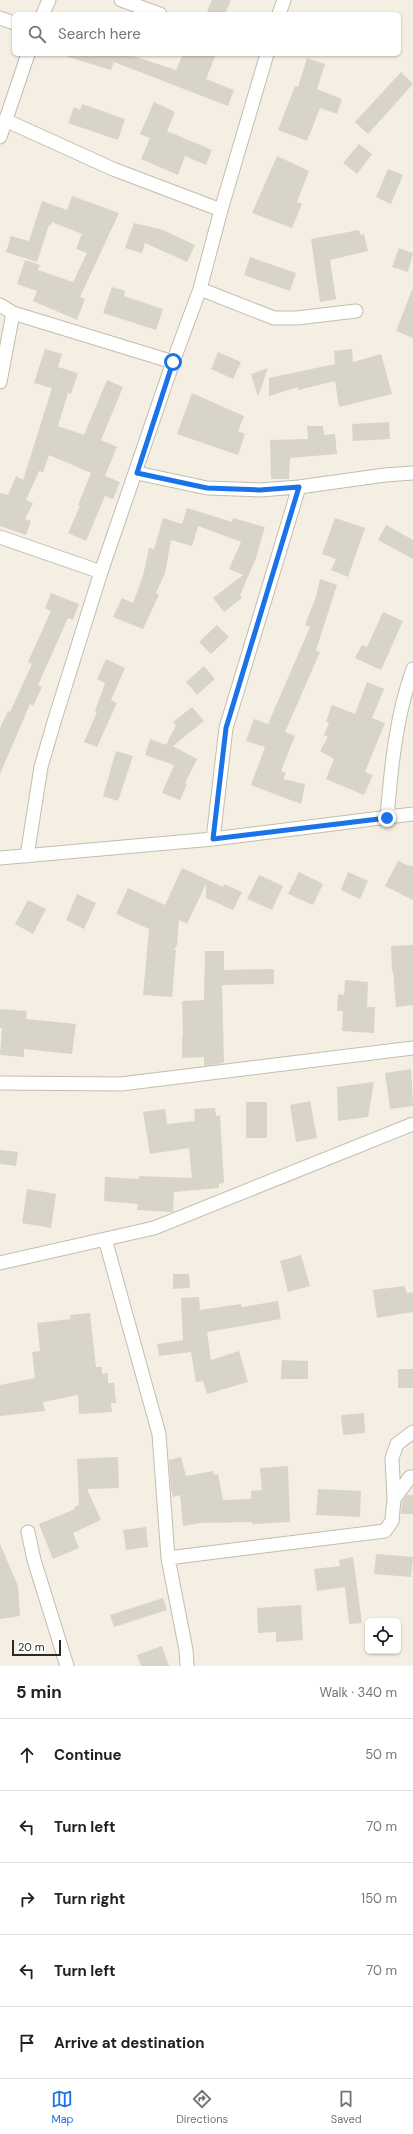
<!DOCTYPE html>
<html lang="en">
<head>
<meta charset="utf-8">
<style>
  :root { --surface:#fff; --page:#f2f2f2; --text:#202124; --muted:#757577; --line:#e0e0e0; --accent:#1a73e8 }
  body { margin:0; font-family:"DM Sans",sans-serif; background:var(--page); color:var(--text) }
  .controls { position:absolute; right:12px; bottom:12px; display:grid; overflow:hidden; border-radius:6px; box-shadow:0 1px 3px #0004 }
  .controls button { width:36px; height:36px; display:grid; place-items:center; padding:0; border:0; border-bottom:1px solid var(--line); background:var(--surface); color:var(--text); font:20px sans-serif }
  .scale { position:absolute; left:12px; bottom:10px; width:49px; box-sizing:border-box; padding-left:4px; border:2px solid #2c2a25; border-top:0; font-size:11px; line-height:14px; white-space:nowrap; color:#2c2a25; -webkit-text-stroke:3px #fff; paint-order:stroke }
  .stop { position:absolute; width:12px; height:12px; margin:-9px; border:3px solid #1a73e8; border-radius:50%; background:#fff }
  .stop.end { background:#1a73e8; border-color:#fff; box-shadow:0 1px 4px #0008 }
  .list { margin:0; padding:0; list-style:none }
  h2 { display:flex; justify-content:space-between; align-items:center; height:52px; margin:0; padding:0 16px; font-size:17px }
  h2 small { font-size:13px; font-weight:400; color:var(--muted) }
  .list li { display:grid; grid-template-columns:26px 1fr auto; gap:12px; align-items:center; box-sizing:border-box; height:72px; padding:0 16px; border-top:1px solid var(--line) }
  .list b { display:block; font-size:15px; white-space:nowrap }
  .list em { font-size:13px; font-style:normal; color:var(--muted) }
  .icon { flex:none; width:22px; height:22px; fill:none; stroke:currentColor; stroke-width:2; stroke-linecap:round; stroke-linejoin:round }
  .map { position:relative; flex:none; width:413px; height:1666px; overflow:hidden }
  .search { position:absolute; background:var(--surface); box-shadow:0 1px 3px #0004; left:12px; right:12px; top:12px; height:44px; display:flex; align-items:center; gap:10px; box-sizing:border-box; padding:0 14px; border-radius:6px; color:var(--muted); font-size:15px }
  .sheet { height:412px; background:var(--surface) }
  nav { display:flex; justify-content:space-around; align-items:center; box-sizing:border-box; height:56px; border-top:1px solid var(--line); background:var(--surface); font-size:11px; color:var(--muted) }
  nav a { display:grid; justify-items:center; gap:2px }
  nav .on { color:var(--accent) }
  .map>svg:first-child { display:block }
  .building { fill:#d8d4c7 }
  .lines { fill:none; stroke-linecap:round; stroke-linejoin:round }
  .minor-casing { stroke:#c1bdb0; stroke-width:15 }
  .minor { stroke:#fff; stroke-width:13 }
  .route { stroke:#1a73e8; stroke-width:5 }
</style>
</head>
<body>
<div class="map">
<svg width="413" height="1666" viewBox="0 0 413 1666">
  <rect width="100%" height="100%" fill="#f4efe2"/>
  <path class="building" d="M212 0H231L225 14H206Z
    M68 54H127L176 70 183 54H216L206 79 234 90 228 106 114 62 111 70 68 57Z
    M307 58 325 64 317 89 342 99 337 114 320 108 307 141 278 130 295 86 298 87Z
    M401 72 413 84 368 134 355 122Z
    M154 102 175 112 167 131 212 150 206 165 185 156 178 175 141 159 150 138 140 134Z
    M82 104 125 119 118 140 68 123 74 107 80 110Z
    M359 144 372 154 357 174 343 163Z
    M277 156 309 171 297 202 302 204 292 228 252 213Z
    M388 169 403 175 391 204 376 197Z
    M72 196 119 213 80 297 85 299 77 320 33 301 37 291 17 284 25 260 40 265 38 270 73 282 87 253 76 249 82 234 52 222 51 225H49L37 262 6 252 11 236 29 241 42 201 67 210Z
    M134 223 163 230 195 245 187 262 145 243 142 253 125 248Z
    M359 230 360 235 364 234 368 251 330 260 336 299 320 302 311 239Z
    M399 248 413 253 408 272 392 267Z
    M250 257 296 273 290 291 244 275Z
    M112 287 125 291 124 296 163 309 156 330 103 313Z
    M412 290H413V338L396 331Z
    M45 349 62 354 58 367 78 373 71 394 68 393 58 426 84 435 107 380 123 387 101 440 117 447 105 476 120 482 113 499 105 496 86 541 68 533 80 506 78 505 91 473 49 455 43 472 39 471 26 500 33 503 25 519 31 521 26 535 0 526V493L8 495 16 476 23 480 52 388 34 383Z
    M352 349 353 362 381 354 392 394 339 407 335 381 298 390V387L269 396V378L335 364 334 351Z
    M218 352 241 362 233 379 211 369Z
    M268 368 258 397 251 374Z
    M192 393 244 416 238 431 245 434 238 455 177 434Z
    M389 422 390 439 353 441 352 424Z
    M307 426H323L324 435 335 434 337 454 290 458 289 479H271L270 440 308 439Z
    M187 508 232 522 233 518 265 527 256 558 240 595 242 598 224 612 213 598 243 575 229 569 241 542 198 526 192 546 171 540 165 573 156 593 159 595 143 629 113 617 122 598 133 603 143 576 149 548 154 549 163 518 182 524Z
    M335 518 365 528 348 577 331 570 336 559 322 554Z
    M386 525 413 540V559L378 540Z
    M320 579 337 585 316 650 320 652 285 732 295 736 281 771 286 773 283 779 305 784 301 804 251 785 265 747 246 741 254 719 268 724 310 627 305 625 316 597Z
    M51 593 79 604 73 620 68 618 38 685 42 687 33 706 30 704 0 774V728L8 711 10 712 32 664 28 662 51 611 45 608Z
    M383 612 403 621 381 670 355 658 362 645 367 647Z
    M217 625 229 637 211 654 199 642Z
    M106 659 125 668 111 700 117 703 97 747 84 742 97 712 95 711 105 683 97 679Z
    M204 666 215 679 197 695 186 682Z
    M367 682 384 689 372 718 385 723 365 772 373 775 364 795 326 779 334 759 320 751 328 737 324 735 329 723 326 721 332 705 355 714Z
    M192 707 204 721 173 746 197 759 185 783 187 784 180 800 162 793 174 765 145 755 150 739 166 745 176 725 173 722Z
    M116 751 133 756 118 801 103 796Z
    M398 861 407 865 413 866V900L385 886Z
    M182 868 223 887 224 884 242 892 233 910 206 898V884L187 924 179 920 177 945 174 950H176L172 997 143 995 149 929 116 914 128 888 165 905Z
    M299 872 323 884 313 905 288 894Z
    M348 872 368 881 360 899 341 890Z
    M259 875 283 886 272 910 247 899Z
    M77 894 96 903 84 929 66 920Z
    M28 900 46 909 33 934 15 924Z
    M413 945V1005L396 1007 393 971H392L391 946Z
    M205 951H224V970L274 969V984L222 985 224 1063 204 1066V1057L182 1058V1037H183L182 1001 204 1000Z
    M345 980 368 982 367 1007H375L374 1033 342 1031 343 1011H337L338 994 344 995Z
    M0 1009 27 1011 26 1019 76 1024 72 1054 24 1049V1057L0 1055 2 1028H0Z
    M411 1069 413 1106 390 1109 385 1073Z
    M374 1082 368 1117 338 1121 337 1087Z
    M310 1101 317 1138 296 1142 290 1105Z
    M246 1102H267V1138H246Z
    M215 1108 216 1116 220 1115 224 1183 219 1184V1188L174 1192 173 1212 137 1210 138 1204 104 1201 105 1177 139 1179V1176L192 1178 189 1148 150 1154 143 1112 165 1109 167 1124 195 1121 194 1109Z
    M0 1150 18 1152 16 1166 0 1164Z
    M27 1189 56 1194 51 1228 22 1223Z
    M301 1255 310 1286 288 1292 280 1261Z
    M173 1274H189L190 1288 173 1289Z
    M404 1286 407 1293 413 1292V1312L377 1318 373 1290Z
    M199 1297 200 1310 241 1304 242 1307 278 1301 281 1319 207 1332 211 1360 239 1351 248 1382 207 1394 203 1381 196 1382 191 1352 159 1356 157 1344 183 1340 181 1298Z
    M90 1313 96 1367H102V1374L108 1373V1383H114L116 1403H111L112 1412 79 1414 78 1395 43 1402 45 1411 0 1416V1385L35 1378 32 1352 40 1351 37 1323 71 1319 70 1315Z
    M282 1360 308 1361V1379H281Z
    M398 1369H413V1388H398Z
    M364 1413 365 1433 343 1435 341 1415Z
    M118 1457 119 1488 87 1489 101 1520 73 1533 79 1548 53 1559 39 1524 75 1509 74 1507 79 1505 77 1459Z
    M181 1457 186 1476 213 1471 214 1475 218 1474 223 1500 251 1499V1491L262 1490 260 1468 288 1466 290 1522 252 1524V1522L200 1523 183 1526 180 1495 173 1497 171 1490 169 1460Z
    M318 1489 361 1491 360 1517 316 1515Z
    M407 1495H413V1514H401L402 1502Z
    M146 1527 148 1547 126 1550 123 1530Z
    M0 1544 18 1586 20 1616 0 1619Z
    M376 1554 413 1557 411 1577 374 1574Z
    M353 1557 362 1623 349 1624 345 1587 317 1591 314 1569 340 1566 339 1560Z
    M163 1598 167 1610 114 1627 110 1615Z
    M301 1605 303 1640 276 1642V1632L258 1633 257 1608Z
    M162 1646 169 1666H141L137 1655Z"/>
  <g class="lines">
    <defs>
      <path id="minor" d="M121 0 160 14
        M43 14 49 0
        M279 14 284 0
        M0 18 14 23
        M5 120 113 169 221 210
        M0 137 28 54
        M200 289 274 318H297L356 311
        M0 305 13 313 173 362
        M0 382 13 313
        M137 473 207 488 260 490 299 487
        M0 537 101 572
        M387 818C391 768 396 716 413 669
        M213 839 226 728 299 487 385 475 413 473
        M27 856 41 767 54 722 101 572 173 362 200 289 221 210 267 54
        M0 858 213 839 413 814
        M0 1083 121 1084 413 1048
        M105 1239 159 1434 168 1558 385 1531 392 1521 394 1499 392 1458 397 1444 413 1432
        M0 1263 154 1228 413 1124
        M394 1499 410 1477H413
        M28 1532 34 1560 67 1666
        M168 1558 186 1650 187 1666"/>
    </defs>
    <use href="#minor" class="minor-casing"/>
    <use href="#minor" class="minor"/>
  </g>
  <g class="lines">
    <path class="route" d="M173 362 137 473 207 488 260 490 299 487 226 728 213 839 387 818"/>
  </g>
</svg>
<div class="controls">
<button><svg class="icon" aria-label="locate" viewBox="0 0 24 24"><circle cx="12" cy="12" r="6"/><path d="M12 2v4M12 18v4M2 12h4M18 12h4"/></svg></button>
</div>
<div class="scale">20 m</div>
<div class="stop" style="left:173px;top:362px"></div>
<div class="stop end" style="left:387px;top:818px"></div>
<div class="search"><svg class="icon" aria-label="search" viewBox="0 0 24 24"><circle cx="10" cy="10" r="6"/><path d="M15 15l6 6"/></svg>Search here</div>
</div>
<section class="sheet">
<h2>5 min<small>Walk · 340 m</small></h2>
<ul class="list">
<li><svg class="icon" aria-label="ahead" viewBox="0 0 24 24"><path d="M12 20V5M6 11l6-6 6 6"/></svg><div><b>Continue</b></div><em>50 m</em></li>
<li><svg class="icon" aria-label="left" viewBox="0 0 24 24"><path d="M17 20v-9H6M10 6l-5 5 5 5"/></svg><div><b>Turn left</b></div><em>70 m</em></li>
<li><svg class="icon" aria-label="right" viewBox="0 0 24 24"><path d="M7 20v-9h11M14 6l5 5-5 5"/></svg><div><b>Turn right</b></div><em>150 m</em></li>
<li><svg class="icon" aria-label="left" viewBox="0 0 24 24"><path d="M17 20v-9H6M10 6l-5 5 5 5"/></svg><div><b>Turn left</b></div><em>70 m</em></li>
<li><svg class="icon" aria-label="arrive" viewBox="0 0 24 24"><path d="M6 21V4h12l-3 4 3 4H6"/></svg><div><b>Arrive at destination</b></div></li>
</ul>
</section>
<nav>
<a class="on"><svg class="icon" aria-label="map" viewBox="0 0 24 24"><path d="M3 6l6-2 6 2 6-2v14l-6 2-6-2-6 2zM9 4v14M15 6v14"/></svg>Map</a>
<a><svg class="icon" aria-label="directions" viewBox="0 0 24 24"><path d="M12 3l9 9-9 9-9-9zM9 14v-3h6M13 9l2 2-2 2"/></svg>Directions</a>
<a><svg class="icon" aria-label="saved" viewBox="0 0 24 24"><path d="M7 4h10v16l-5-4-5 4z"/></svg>Saved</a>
</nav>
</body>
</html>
